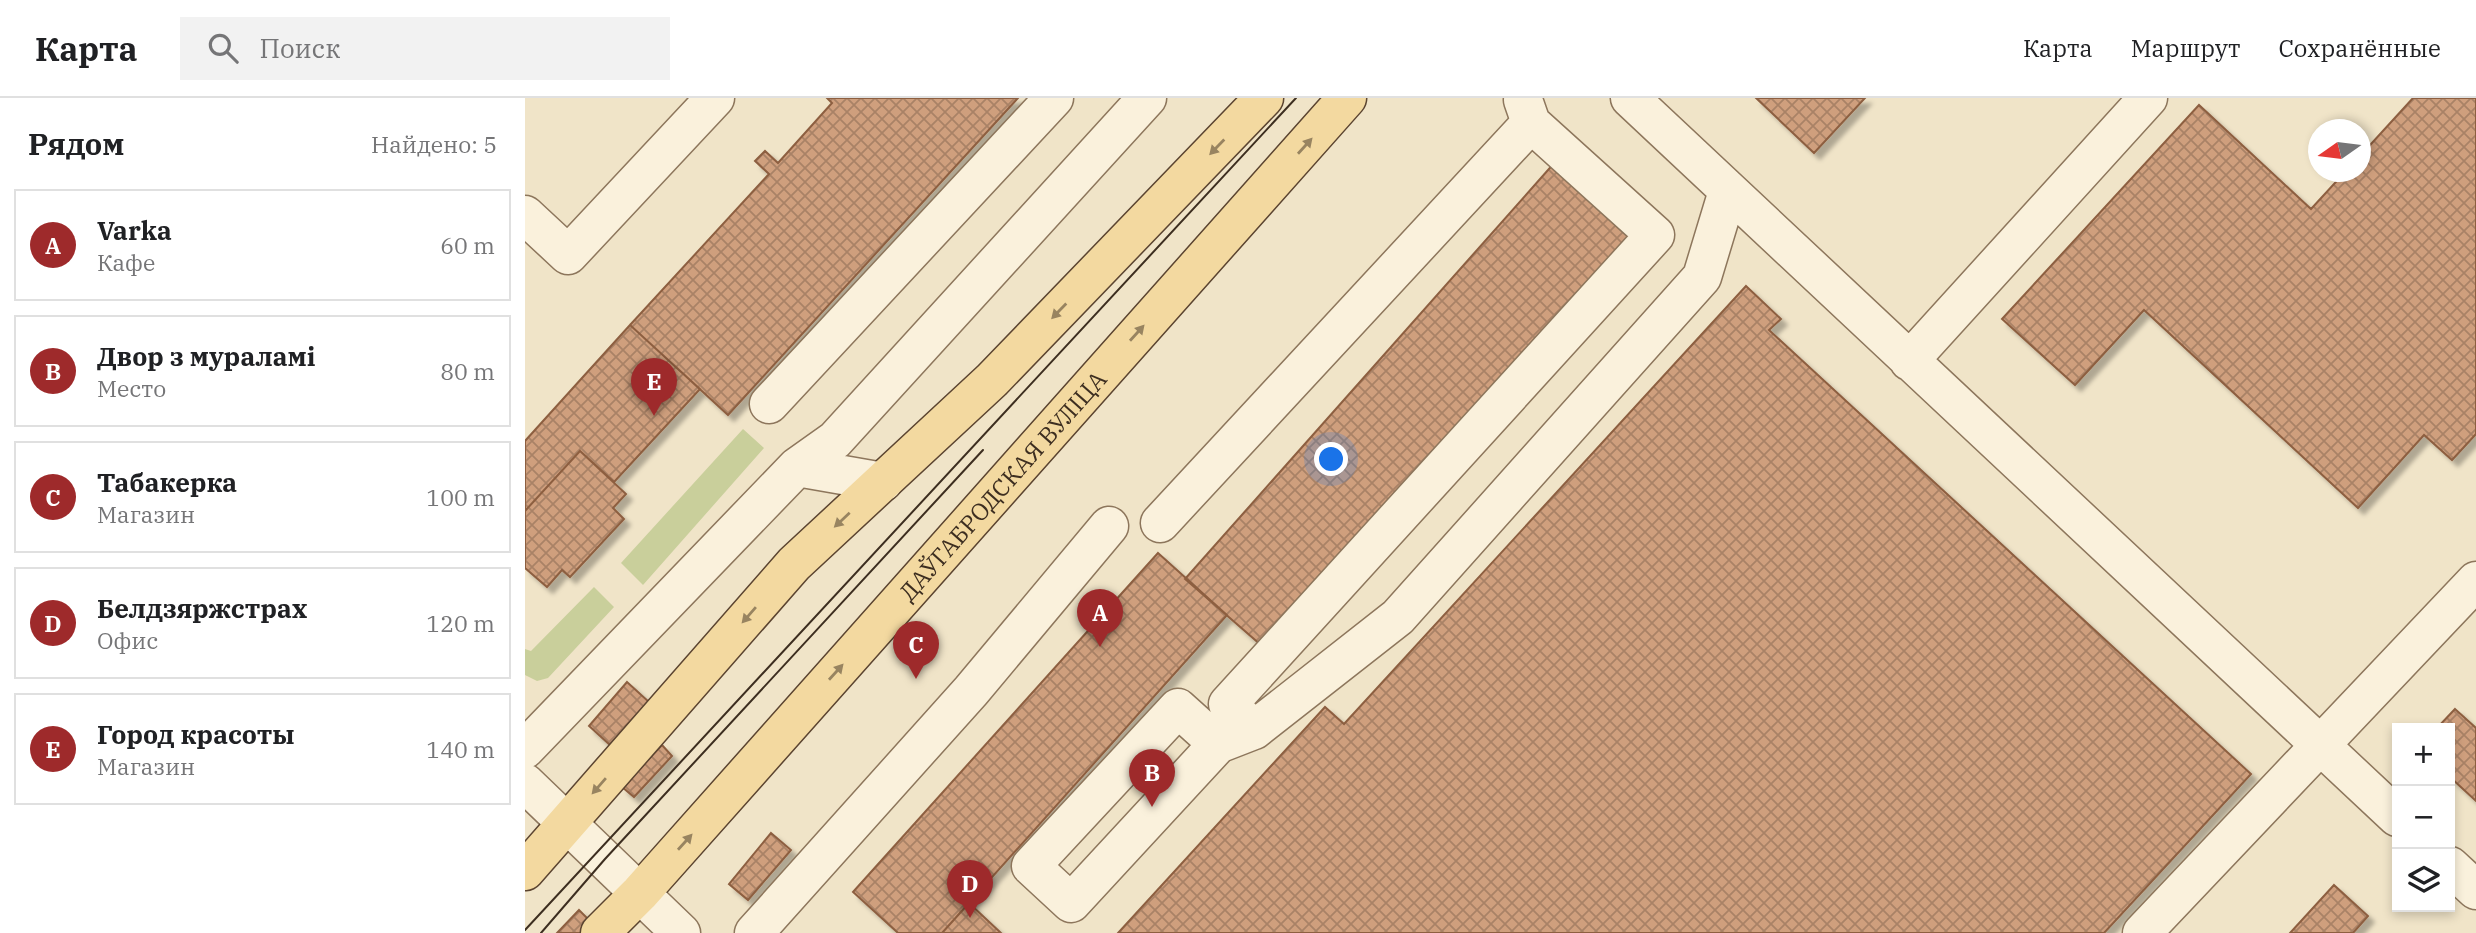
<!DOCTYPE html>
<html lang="ru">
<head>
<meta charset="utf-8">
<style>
  :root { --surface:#fff; --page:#f2f2f2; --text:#202124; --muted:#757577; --line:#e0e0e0; --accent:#9e2a2b }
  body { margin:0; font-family:"IBM Plex Serif",serif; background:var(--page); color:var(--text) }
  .controls { position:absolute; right:21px; bottom:21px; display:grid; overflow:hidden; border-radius:0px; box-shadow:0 4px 10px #0003 }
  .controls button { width:63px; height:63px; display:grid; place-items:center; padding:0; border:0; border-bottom:2px solid var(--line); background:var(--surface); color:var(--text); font:35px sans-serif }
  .compass { position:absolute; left:1783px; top:21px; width:63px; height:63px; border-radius:50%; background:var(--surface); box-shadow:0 4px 10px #0003; rotate:256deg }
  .you { position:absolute; left:807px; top:362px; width:24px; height:24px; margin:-18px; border:5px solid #fff; border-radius:50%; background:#1a73e8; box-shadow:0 0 0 10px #1a73e833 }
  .badge { display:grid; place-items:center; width:46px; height:46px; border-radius:50%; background:var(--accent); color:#fff; font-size:23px; font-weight:700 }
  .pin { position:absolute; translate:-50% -58px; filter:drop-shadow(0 2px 4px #0008) }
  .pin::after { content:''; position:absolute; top:37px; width:24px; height:21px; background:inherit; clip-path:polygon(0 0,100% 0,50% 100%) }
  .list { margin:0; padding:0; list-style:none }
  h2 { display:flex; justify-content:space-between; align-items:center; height:91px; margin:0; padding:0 28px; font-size:30px }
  h2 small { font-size:23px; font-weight:400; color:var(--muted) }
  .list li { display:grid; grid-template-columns:46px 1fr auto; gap:21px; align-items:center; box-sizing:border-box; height:112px; margin:0 14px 14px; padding:0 14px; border:2px solid var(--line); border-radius:0px }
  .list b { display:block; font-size:26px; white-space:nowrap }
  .list p { margin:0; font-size:23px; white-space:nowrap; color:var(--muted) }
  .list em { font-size:23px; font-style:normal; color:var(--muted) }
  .icon { flex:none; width:38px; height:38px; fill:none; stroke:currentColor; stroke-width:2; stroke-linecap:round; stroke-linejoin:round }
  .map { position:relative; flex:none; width:1951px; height:835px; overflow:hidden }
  header { display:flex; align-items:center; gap:42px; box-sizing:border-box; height:98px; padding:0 35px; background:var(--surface); border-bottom:2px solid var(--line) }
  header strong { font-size:33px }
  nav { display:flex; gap:38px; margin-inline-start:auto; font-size:24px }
  .search { width:490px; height:63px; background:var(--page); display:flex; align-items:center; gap:18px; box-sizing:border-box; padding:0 24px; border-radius:0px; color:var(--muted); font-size:26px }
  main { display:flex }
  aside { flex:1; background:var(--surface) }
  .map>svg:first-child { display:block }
  .green { fill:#c9cf9b }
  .building { fill:url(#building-cross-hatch); stroke:#8d5f41; stroke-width:2; filter:url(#shadow) }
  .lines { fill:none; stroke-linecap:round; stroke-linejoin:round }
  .minor-casing { stroke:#8d765c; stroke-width:41 }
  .major-casing { stroke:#5b4430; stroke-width:41 }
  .minor { stroke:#faf1dc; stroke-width:38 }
  .major { stroke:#f3d9a0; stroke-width:38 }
  .tram { stroke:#3d2e20; stroke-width:2 }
  .oneway { fill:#988460 }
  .labels { text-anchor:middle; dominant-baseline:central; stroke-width:6; stroke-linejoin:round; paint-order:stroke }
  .street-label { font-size:24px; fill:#3d2e20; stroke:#f7eed8 }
</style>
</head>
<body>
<header>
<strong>Карта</strong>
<div class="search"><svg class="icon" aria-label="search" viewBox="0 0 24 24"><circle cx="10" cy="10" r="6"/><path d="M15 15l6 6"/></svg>Поиск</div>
<nav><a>Карта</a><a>Маршрут</a><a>Сохранённые</a></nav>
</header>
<main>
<aside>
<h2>Рядом<small>Найдено: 5</small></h2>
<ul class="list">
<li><span class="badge">A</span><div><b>Varka</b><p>Кафе</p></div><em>60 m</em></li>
<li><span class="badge">B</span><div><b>Двор з мураламі</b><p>Место</p></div><em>80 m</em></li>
<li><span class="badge">C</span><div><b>Табакерка</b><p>Магазин</p></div><em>100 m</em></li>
<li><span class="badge">D</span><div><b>Белдзяржстрах</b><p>Офис</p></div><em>120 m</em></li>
<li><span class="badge">E</span><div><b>Город красоты</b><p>Магазин</p></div><em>140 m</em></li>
</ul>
</aside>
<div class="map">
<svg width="1951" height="835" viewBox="0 0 1951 835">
  <defs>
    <pattern id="building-cross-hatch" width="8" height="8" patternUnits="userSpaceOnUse" patternTransform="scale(1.75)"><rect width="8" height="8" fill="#cf9f7d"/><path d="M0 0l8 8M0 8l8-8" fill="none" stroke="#a98266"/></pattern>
    <filter id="shadow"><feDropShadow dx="6" dy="6" stdDeviation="2" flood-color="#0004"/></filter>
  </defs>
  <rect width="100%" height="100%" fill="#f0e4c8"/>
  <path class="green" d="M218 331 239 350 118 487 96 465Z
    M69 489 89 509 23 580 12 583 0 577V551L6 553Z"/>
  <path class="building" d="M302 0H493L203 317 105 227 244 76 230 63 240 53 253 65 307 5Z
    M1231 0H1340L1289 55Z
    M1888 0H1951V336L1927 362 1899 337 1833 410 1619 212 1550 287 1477 221 1674 7 1786 111 1820 74H1836V57Z
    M1031 63 1114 137 744 554 660 481Z
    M1221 188 1256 221 1244 232 1726 676 1579 835H593L800 609 819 626Z
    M105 227 175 291 89 384 55 353 0 413V343Z
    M55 353 101 396 88 410 99 421 45 479 37 472 22 489 0 470V413Z
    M633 455 702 517 417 835H373L328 794Z
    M102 584 124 604 85 647 64 628Z
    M1930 611 1951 630V703L1925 679V630H1912Z
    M137 647 147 658 109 699 97 689Z
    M246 735 266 752 223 802 204 786Z
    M1809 787 1843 818 1828 835H1765Z
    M444 805 476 835H417Z
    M54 812 70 828 64 835H32Z"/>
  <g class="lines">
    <defs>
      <path id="minor" d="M1105 0 1872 719
        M0 117 43 157 190 0
        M1384 263 1623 0
        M244 306 529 0
        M272 369 358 384
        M635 425 1006 25 998 2
        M729 632 703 606 1130 137 1006 25
        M693 646 546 805 506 768 653 610 693 646 729 632 873 519 1177 179 1203 93
        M0 651 272 369 310 342 622 0
        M0 685 156 835
        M1925 768 1951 792
        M229 835 446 593 584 428
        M1617 835 1951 483"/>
      <g id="major">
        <path d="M0 773 269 466 467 282 739 0"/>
        <path id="s1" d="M75 835 115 795 822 0"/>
      </g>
    </defs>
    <use href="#minor" class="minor-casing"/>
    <use href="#major" class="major-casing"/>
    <use href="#minor" class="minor"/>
    <use href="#major" class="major"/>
    <path class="tram" d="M0 832 771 0
      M16 835 80 761 458 352"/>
  </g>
  <defs><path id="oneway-solid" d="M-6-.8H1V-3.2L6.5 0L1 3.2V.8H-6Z" transform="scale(1.75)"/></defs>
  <g class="oneway">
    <use href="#oneway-solid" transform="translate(780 48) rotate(-48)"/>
    <use href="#oneway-solid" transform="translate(692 49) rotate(134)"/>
    <use href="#oneway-solid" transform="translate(534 213) rotate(134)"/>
    <use href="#oneway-solid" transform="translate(612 235) rotate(-48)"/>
    <use href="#oneway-solid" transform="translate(317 422) rotate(137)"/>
    <use href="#oneway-solid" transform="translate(224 517) rotate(131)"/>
    <use href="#oneway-solid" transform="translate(311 574) rotate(-48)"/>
    <use href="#oneway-solid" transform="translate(74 688) rotate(131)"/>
    <use href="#oneway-solid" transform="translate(160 744) rotate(-48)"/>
  </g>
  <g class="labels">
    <g class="street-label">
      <text stroke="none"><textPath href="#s1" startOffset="602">ДАЎГАБРОДСКАЯ ВУЛІЦА</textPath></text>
    </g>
  </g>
</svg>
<div class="controls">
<button>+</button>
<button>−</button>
<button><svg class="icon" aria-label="layers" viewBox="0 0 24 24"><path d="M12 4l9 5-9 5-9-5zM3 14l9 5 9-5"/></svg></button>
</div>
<svg class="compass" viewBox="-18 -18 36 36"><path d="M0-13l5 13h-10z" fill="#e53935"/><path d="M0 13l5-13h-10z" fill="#757577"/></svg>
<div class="you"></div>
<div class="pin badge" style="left:575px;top:549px">A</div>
<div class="pin badge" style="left:627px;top:709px">B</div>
<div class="pin badge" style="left:391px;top:581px">C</div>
<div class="pin badge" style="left:445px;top:820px">D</div>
<div class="pin badge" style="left:129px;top:318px">E</div>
</div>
</main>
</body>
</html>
